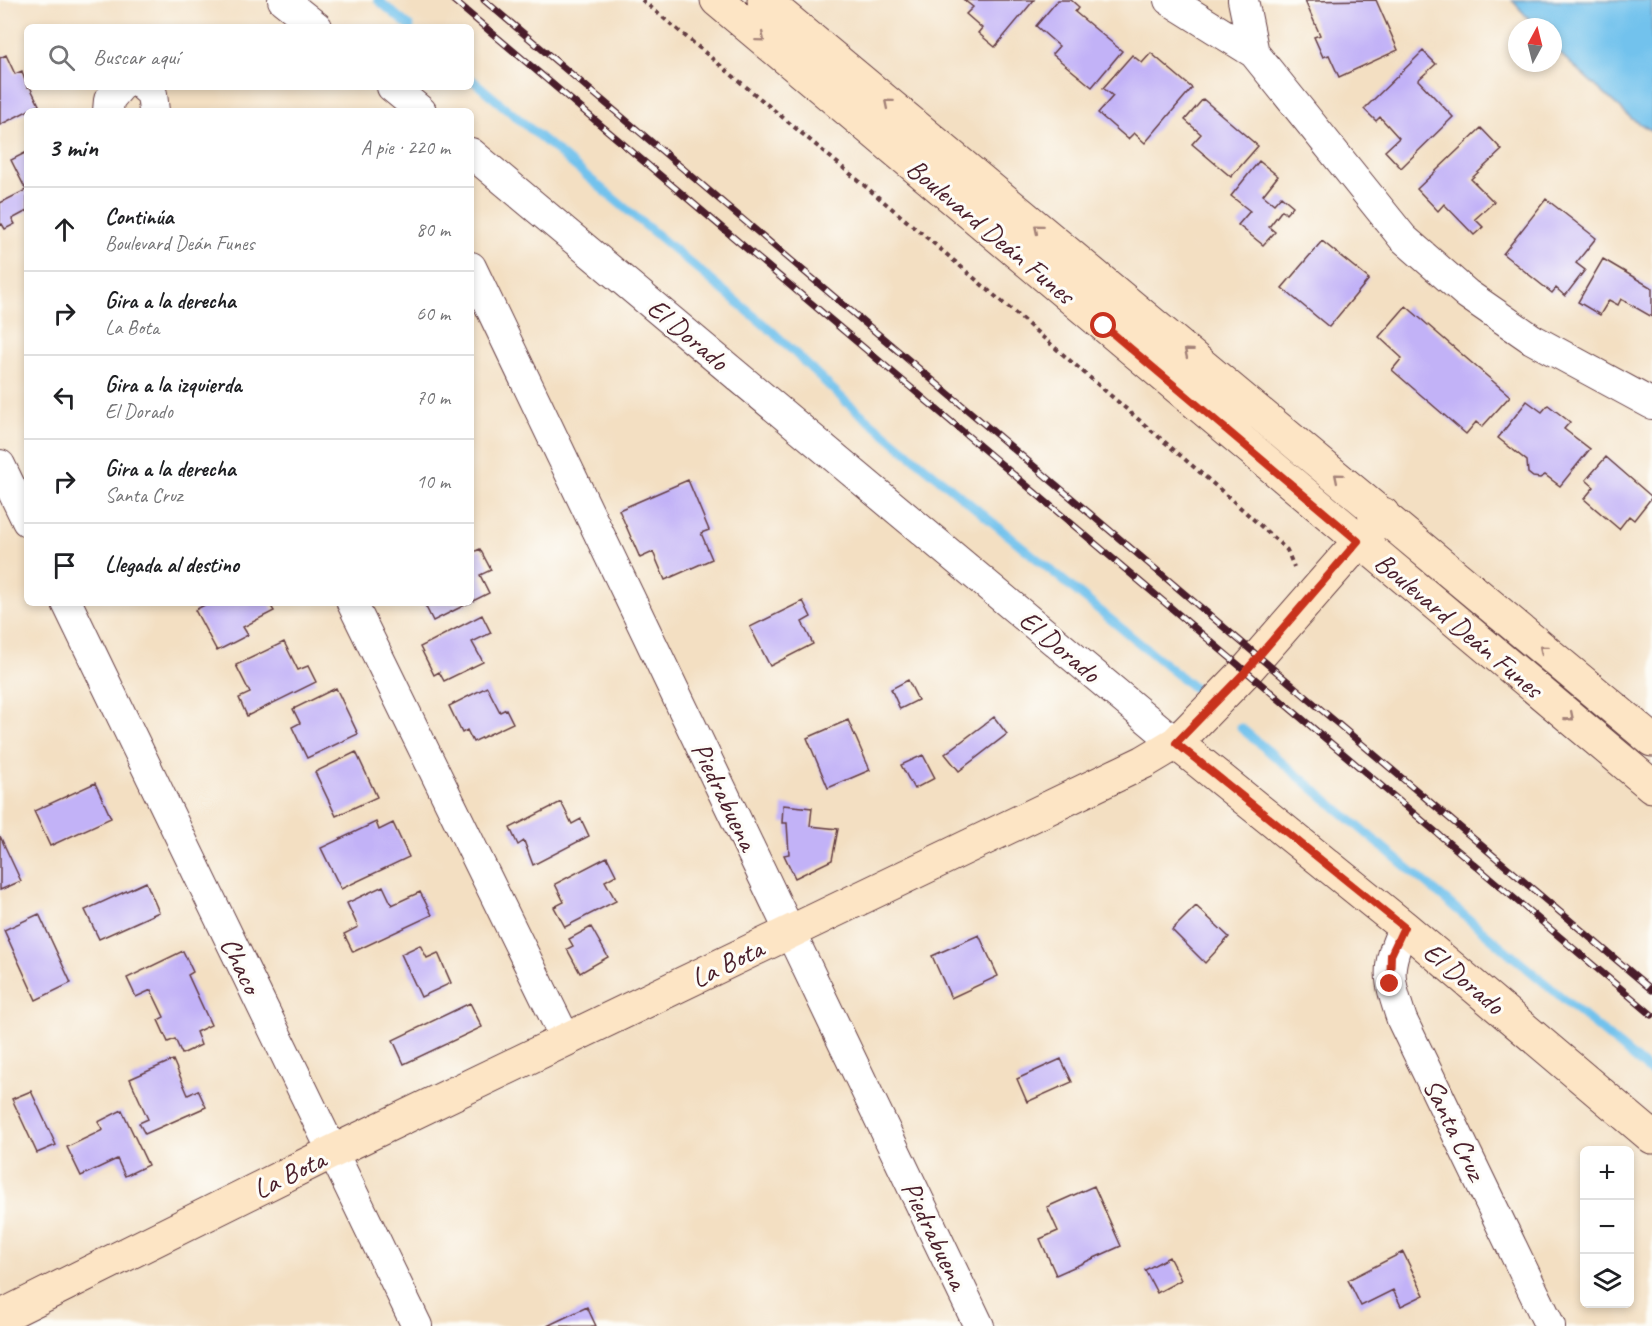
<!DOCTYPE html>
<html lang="es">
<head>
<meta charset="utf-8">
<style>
  :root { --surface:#fff; --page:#f6f6f6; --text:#202124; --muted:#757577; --line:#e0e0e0 }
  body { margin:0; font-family:Caveat,sans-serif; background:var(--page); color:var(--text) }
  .controls { position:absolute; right:18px; bottom:18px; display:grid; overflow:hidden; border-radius:9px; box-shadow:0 3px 9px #0003 }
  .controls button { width:54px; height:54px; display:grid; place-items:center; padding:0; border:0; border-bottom:2px solid var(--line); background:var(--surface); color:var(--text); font:30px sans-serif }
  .compass { position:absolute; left:1508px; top:18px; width:54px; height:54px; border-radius:50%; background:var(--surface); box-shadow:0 3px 9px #0003; rotate:7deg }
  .stop { position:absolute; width:18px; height:18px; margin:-14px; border:4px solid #c8321e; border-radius:50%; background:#fff }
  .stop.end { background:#c8321e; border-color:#fff; box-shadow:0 2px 6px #0008 }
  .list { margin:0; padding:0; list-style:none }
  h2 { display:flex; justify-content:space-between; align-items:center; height:78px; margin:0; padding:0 24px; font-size:26px }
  h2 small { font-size:20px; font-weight:400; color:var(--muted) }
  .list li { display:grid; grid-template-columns:39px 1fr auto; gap:18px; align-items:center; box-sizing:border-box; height:84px; padding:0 24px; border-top:2px solid var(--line) }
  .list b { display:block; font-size:22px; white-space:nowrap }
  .list p { margin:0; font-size:20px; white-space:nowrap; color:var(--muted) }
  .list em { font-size:20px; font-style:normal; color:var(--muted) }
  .icon { flex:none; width:33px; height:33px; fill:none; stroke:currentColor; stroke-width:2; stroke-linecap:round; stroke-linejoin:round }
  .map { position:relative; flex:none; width:1652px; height:1326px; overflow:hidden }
  .search { position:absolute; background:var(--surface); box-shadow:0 3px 9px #0003; left:24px; top:24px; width:450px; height:66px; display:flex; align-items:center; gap:15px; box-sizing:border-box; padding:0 21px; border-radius:9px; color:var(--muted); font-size:22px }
  .panel { position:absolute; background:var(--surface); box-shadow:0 3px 9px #0003; left:24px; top:108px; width:450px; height:498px; border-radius:9px }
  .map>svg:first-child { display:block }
  .water { fill:#72c2ed; stroke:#5e708c; stroke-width:1.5 }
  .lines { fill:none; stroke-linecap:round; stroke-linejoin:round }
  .stream { stroke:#72c2ed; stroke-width:9 }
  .building { fill:#c2b2f7 }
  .street-casing { stroke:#633c42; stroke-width:32 }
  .secondary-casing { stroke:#633c42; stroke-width:35 }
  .path { stroke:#633c42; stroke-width:4; stroke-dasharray:4.5 4.5; stroke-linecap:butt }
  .street { stroke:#fff; stroke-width:30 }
  .secondary { stroke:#fde5c5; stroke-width:33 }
  .rail-casing { stroke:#4a1f2b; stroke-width:7 }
  .rail { stroke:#fdfcf7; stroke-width:4.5; stroke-dasharray:14; stroke-linecap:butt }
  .oneway { stroke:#a48278 }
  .route { stroke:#c8321e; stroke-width:8 }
  .labels { text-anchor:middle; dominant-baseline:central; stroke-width:6; stroke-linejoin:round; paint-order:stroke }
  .street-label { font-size:28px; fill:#4a1f2b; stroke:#fdfcf7 }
</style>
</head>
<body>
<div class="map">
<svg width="1652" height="1326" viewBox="0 0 1652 1326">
  <rect width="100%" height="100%" fill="#fdfcf7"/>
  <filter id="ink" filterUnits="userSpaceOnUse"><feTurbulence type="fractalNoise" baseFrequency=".0167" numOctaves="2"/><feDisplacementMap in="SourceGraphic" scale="12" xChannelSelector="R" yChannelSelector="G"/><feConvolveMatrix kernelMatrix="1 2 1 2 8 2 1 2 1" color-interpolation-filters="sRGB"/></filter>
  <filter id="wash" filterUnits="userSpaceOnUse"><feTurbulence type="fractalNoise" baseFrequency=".008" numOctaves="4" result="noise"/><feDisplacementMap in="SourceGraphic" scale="24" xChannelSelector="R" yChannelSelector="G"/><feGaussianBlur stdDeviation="1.35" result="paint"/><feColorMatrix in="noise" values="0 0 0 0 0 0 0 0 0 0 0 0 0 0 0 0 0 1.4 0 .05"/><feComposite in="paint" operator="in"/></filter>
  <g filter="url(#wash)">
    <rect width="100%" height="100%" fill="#f3dfc2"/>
    <path class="water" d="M1512 0H1652V131L1632 119 1557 51 1553 47V27H1536Z"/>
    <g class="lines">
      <path class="stream" d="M378 0 410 27
        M471 79 774 333 845 401 1194 688
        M1241 728 1652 1073"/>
    </g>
    <g id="blocks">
      <path class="building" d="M964 0H1034L995 47 978 33 982 28 966 14 973 7Z
        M1058 0H1071L1079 7 1075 12 1122 51 1092 87 1052 54 1059 46 1036 26Z
        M1376 0 1398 50 1339 77 1329 55 1323 57 1314 37 1320 35 1305 1Z
        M1423 51 1436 64 1418 80 1453 117 1401 168 1385 151 1399 138 1380 117 1376 121 1364 109Z
        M1151 53 1192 88 1145 143 1134 133 1128 139 1098 113 1113 96 1103 88 1132 55 1142 63Z
        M6 55 15 74 22 71 27 87H30L39 105 0 125V58Z
        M1203 99 1258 146 1231 177 1192 144 1201 134 1185 120Z
        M1481 128 1502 150 1471 179 1494 202 1475 219 1483 227 1474 235 1444 204 1438 211 1417 189Z
        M27 152V211L12 219 15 224 5 229 2 224 0 225V203L26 190 11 160Z
        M1259 161 1278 176 1263 195 1274 204 1281 196 1293 206 1286 214 1282 210 1269 227 1275 232 1263 245 1238 225 1250 211 1231 196Z
        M1546 199 1596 238 1576 263 1585 270 1565 296 1556 288 1552 293 1503 254Z
        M1322 241 1369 279 1329 327 1282 288Z
        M1603 259 1652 288V317L1621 299 1618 305 1609 300 1600 315 1578 302Z
        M1406 306 1510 396 1482 427 1476 422 1466 434 1392 370 1402 358 1379 337Z
        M1527 401 1542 412 1548 405 1570 422 1564 429 1590 449 1560 486 1545 475 1540 478 1533 477 1528 473 1527 461 1498 438Z
        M1606 457 1652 497 1634 520 1629 516 1619 529 1584 499 1594 487 1586 480Z
        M688 480 709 530 701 533 712 559 665 580 653 552 640 558 619 510Z
        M480 549 491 570 480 575 489 593 471 602V553Z
        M803 601 811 617 802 622 813 644 770 666 750 627Z
        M208 603H269L274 611 243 627 248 635 217 651 195 610Z
        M424 603H469L433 621Z
        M482 615 491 633 472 642 483 662 444 681 439 672 434 675 420 647Z
        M284 642 298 670 308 666 316 682 247 716 239 698 250 693 236 665Z
        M908 680 918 700 900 709 891 689Z
        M487 687 500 712 506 709 513 723 473 742 467 730 462 733 449 706Z
        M336 688 358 734 307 758 292 727 300 723 293 709Z
        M994 717 1007 734 959 771 945 754Z
        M848 720 870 770 828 788 807 738Z
        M356 752 377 797 336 816 315 772Z
        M923 755 935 778 914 789 901 765Z
        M95 783 111 818 50 846 34 811Z
        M561 802 572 824 581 819 589 836 533 865 524 841 518 845 510 828Z
        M783 805 812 808 810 826 838 829 832 860 795 878 784 855 789 854 787 823H782Z
        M376 822 379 830 393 823 409 857 341 889 321 848Z
        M0 836 21 881 0 890Z
        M607 857 616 875 605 881 616 901 565 927 554 907 564 902 555 884Z
        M146 882 159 912 99 939 85 910Z
        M383 886 392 905 420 892 432 915 353 952 344 934 358 927 347 903Z
        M1196 906 1229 937 1205 963 1172 930Z
        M39 914 71 983 36 1000 4 930Z
        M591 927 608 957 580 973 567 949 573 946 569 939Z
        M979 935 998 976 951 998 932 956Z
        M420 945 427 958 438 953 451 983 421 997 401 954Z
        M183 951 193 972 188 975 211 1025 196 1032 201 1045 182 1054 175 1039 168 1042 158 1020 164 1017 151 990 136 997 127 978Z
        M470 1003 482 1027 404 1064 393 1040Z
        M1061 1059 1072 1082 1027 1102 1017 1079Z
        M173 1060 188 1095 198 1090 206 1107 145 1134 139 1123 148 1119 130 1079Z
        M31 1091 56 1145 37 1153 12 1099Z
        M122 1110 148 1165 125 1176 117 1159 81 1176 67 1147 103 1130 98 1122Z
        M1094 1186 1121 1246 1056 1275 1040 1239 1058 1231 1047 1207Z
        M1403 1252 1424 1295 1401 1306 1393 1290 1361 1306 1348 1280Z
        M1169 1257 1181 1280 1157 1293 1145 1270Z
        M587 1307 596 1326H547Z"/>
    </g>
  </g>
  <g filter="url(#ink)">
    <use href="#blocks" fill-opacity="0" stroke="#633c42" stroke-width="1.5"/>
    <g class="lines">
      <defs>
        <path id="street" d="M283 0 317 27
          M1169 0 1254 53
          M1243 0 1254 53 1403 238 1467 294 1532 339 1652 404
          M144 87 152 94 154 111
          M392 87 421 111
          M108 111 109 100 120 87
          M471 153 1176 743
          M471 267 979 1326
          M0 465 27 521
          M67 603 417 1326
          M352 603 566 1040
          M1404 927C1385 968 1388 978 1402 1020L1550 1326"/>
        <path id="secondary" d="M717 0 1652 786
          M764 0 1652 740
          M1176 743 1404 927 1652 1137
          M0 1317 332 1152 1144 762 1176 743 1245 672 1383 514"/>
      </defs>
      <use href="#street" class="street-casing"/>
      <use href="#secondary" class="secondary-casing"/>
      <path class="path" d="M642 0 938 247 1231 499 1287 550 1294 567"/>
      <use href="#street" class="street"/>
      <use href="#secondary" class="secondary"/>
      <defs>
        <path id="rail" d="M453 0 1652 1015
          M484 0 1652 990"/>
      </defs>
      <use href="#rail" class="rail-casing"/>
      <use href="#rail" class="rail"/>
    </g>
    <defs><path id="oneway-chevron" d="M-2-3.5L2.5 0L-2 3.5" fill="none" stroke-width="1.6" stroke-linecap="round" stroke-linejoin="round" transform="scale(1.5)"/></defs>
    <g class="oneway">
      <use href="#oneway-chevron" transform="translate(761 38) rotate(40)"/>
      <use href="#oneway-chevron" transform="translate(888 103) rotate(-140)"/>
      <use href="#oneway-chevron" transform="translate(1038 228) rotate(-140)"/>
      <use href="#oneway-chevron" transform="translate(1188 352) rotate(-140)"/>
      <use href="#oneway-chevron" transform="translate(1338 477) rotate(-140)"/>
      <use href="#oneway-chevron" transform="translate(1543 649) rotate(-140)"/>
      <use href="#oneway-chevron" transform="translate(1570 717) rotate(40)"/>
    </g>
  </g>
  <g class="lines" filter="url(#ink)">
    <path class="route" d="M1104 326 1358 541 1245 672 1176 743 1404 927 1391 955 1390 984"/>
  </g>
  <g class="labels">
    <g class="street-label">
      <text transform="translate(991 231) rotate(40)">Boulevard Deán Funes</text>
      <text transform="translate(688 334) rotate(40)">El Dorado</text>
      <text transform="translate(1459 625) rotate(40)">Boulevard Deán Funes</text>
      <text transform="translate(1060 646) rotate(40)">El Dorado</text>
      <text transform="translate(725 796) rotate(64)">Piedrabuena</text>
      <text transform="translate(727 963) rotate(-26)">La Bota</text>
      <text transform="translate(241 965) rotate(64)">Chaco</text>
      <text transform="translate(1464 978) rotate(40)">El Dorado</text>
      <text transform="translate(1455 1129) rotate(64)">Santa Cruz</text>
      <text transform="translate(289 1174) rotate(-26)">La Bota</text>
      <text transform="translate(935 1235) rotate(64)">Piedrabuena</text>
    </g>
  </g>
</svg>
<div class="controls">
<button>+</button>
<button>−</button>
<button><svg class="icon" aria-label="layers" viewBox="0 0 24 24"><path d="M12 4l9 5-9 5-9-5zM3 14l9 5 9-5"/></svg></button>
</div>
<svg class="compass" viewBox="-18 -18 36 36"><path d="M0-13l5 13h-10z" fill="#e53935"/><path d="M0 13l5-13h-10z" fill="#757577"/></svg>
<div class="stop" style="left:1104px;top:326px"></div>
<div class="stop end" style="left:1390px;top:984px"></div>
<div class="search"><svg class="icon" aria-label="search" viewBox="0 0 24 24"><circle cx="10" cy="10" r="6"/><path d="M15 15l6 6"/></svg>Buscar aquí</div>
<section class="panel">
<h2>3 min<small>A pie · 220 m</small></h2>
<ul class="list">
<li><svg class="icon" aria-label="ahead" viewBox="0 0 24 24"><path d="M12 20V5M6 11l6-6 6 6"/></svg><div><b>Continúa</b><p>Boulevard Deán Funes</p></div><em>80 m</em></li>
<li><svg class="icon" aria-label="right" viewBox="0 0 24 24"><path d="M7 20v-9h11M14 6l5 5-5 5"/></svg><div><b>Gira a la derecha</b><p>La Bota</p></div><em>60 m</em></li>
<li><svg class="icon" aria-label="left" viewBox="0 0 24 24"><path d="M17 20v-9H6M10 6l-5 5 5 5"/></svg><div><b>Gira a la izquierda</b><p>El Dorado</p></div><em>70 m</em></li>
<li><svg class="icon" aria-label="right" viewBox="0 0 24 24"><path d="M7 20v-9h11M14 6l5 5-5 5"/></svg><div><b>Gira a la derecha</b><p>Santa Cruz</p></div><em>10 m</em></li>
<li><svg class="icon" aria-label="arrive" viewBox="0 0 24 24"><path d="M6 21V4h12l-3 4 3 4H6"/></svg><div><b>Llegada al destino</b></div></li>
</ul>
</section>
</div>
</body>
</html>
